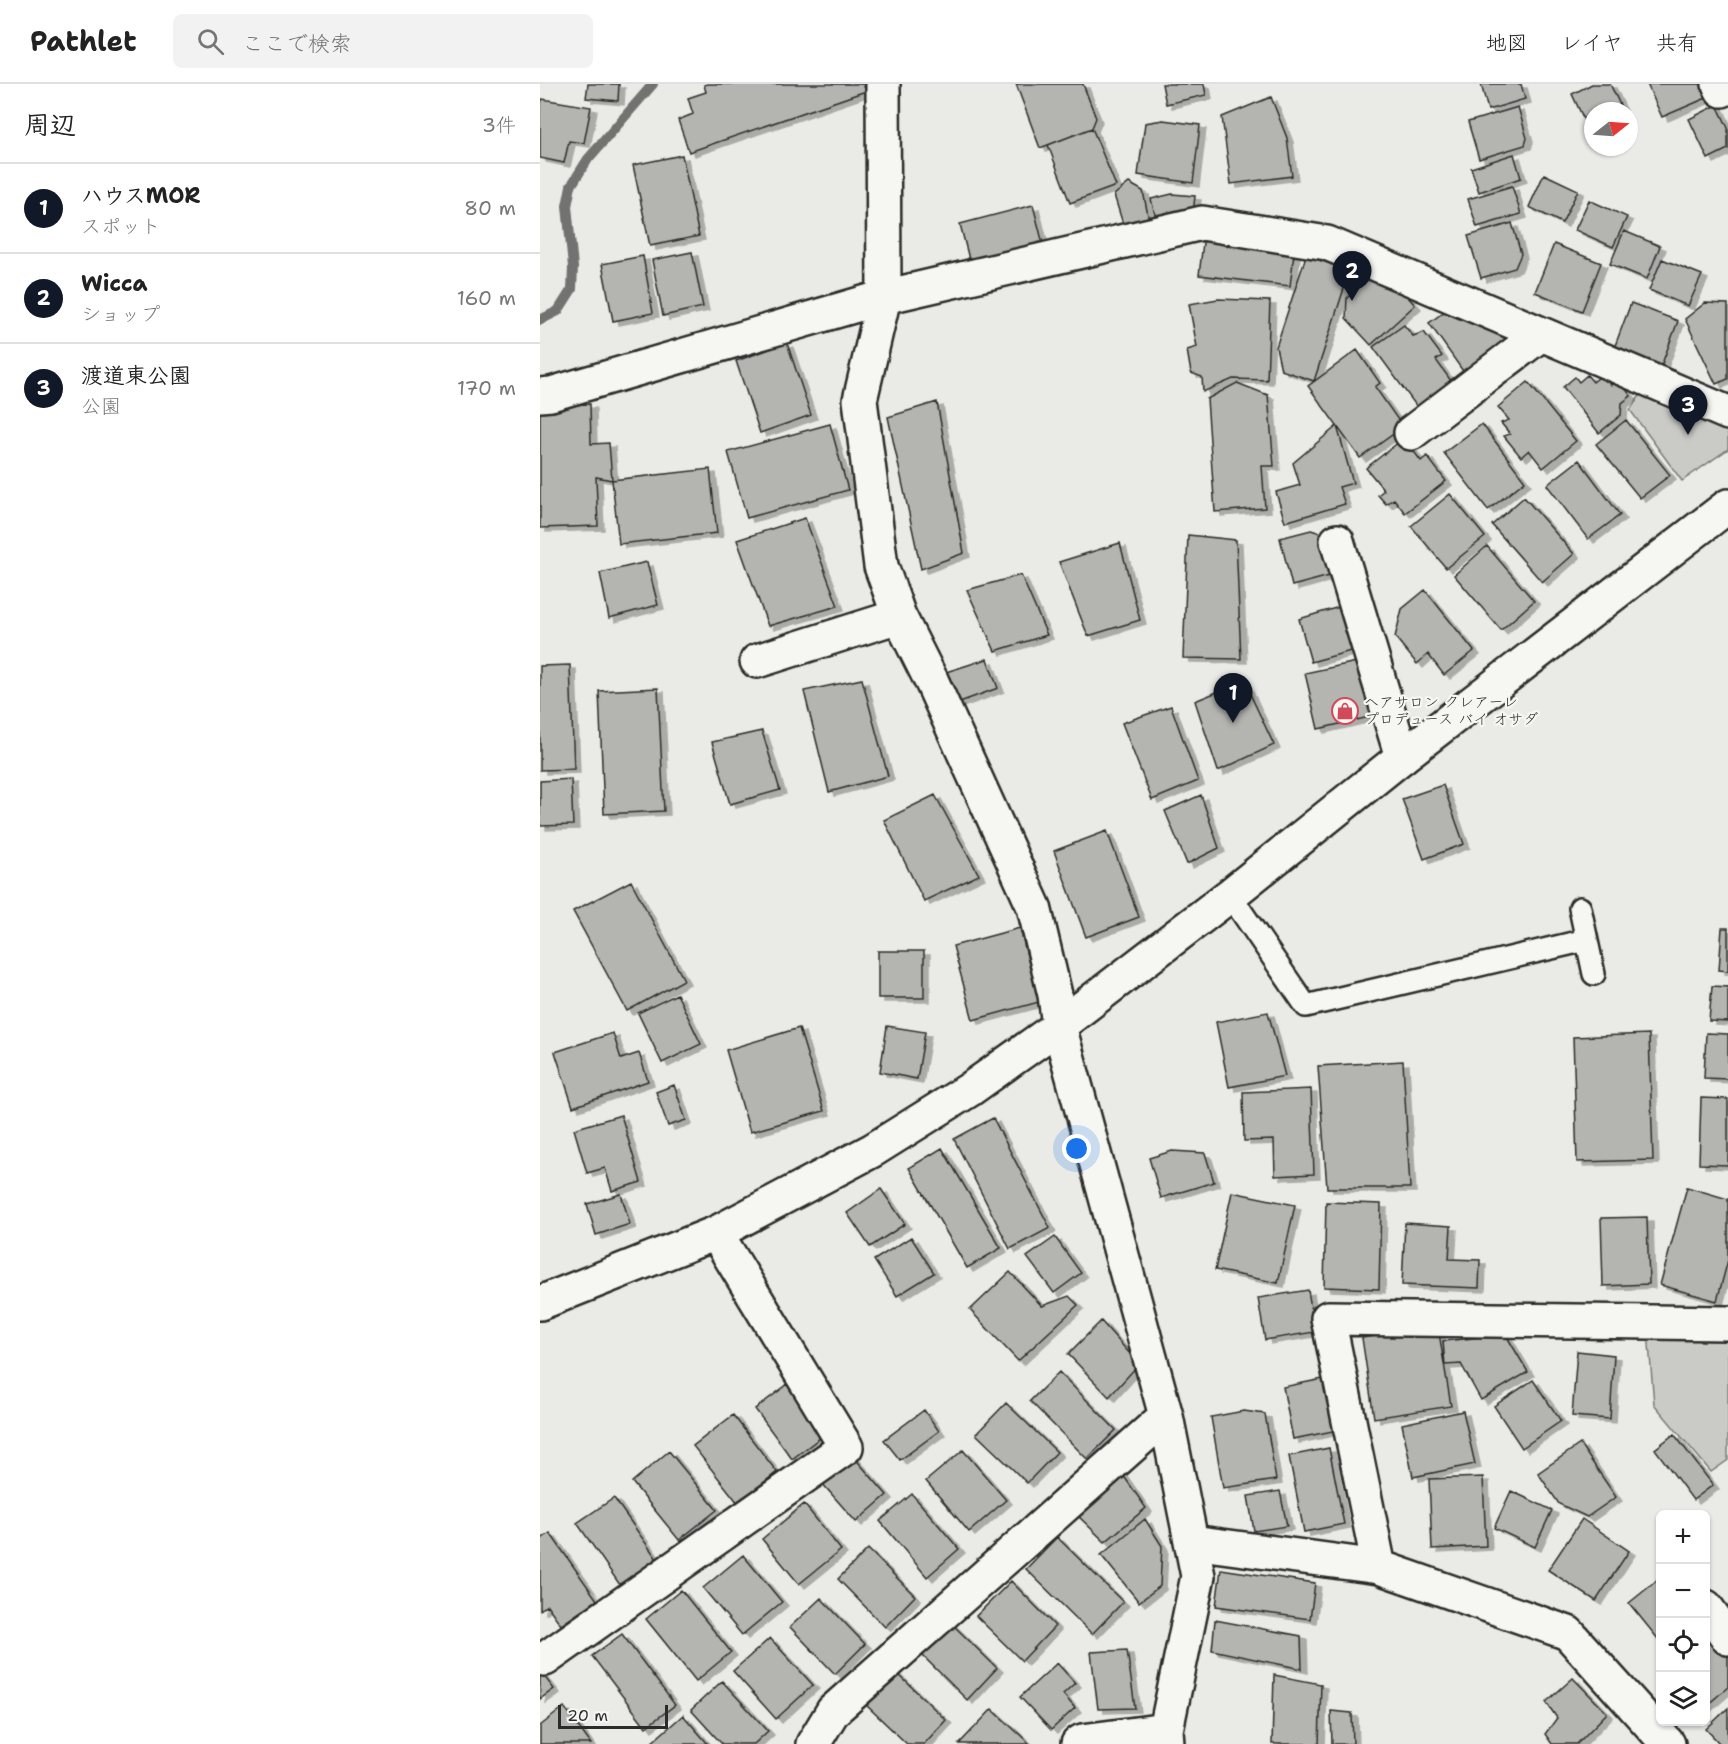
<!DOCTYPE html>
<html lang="ja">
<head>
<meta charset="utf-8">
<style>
  :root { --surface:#fff; --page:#f2f2f2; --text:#222; --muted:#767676; --line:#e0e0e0; --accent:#111827 }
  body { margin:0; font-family:"Shantell Sans","Klee One",sans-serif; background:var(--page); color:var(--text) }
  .controls { position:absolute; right:18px; bottom:18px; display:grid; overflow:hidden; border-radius:9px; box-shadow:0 2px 4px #0004 }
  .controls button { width:54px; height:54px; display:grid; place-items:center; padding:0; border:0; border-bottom:2px solid var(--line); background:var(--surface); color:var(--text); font:30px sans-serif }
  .compass { position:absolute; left:1044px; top:18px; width:54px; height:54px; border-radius:50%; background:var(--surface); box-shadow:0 2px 4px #0004; rotate:73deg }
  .scale { position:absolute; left:18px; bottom:15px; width:110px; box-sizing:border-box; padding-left:6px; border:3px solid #2b2b2b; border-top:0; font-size:16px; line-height:21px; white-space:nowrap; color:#2b2b2b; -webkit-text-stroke:4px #f6f6f2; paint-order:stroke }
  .you { position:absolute; left:537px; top:1065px; width:21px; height:21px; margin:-15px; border:4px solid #fff; border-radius:50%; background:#1a73e8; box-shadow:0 0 0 9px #1a73e833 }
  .badge { display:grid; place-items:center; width:39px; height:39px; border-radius:50%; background:var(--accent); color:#fff; font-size:20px; font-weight:700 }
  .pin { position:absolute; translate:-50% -50px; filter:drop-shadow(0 2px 3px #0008) }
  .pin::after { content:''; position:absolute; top:32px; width:21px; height:18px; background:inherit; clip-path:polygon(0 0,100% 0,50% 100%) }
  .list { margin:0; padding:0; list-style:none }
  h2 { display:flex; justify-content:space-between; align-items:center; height:78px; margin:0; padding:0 24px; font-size:26px }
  h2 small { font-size:20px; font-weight:400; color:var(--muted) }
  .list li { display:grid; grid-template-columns:39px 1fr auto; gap:18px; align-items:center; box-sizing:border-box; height:90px; padding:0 24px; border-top:2px solid var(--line) }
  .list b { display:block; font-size:22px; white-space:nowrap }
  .list p { margin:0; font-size:20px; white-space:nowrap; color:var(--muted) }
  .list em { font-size:20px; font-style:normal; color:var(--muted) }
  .icon { flex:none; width:33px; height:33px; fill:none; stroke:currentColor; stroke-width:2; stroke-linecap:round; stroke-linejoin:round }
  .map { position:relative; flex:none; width:1188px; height:1660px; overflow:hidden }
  header { display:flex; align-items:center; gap:36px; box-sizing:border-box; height:84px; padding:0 30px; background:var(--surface); border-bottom:2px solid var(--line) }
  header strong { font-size:28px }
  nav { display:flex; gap:33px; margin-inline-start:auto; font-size:21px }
  .search { width:420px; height:54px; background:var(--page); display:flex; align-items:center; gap:15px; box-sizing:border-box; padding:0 21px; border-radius:9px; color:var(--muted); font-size:22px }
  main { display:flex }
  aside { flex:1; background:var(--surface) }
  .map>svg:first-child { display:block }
  .green { fill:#cacac7; stroke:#7a7a79; stroke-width:1.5 }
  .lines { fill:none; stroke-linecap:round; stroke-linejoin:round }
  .stream { stroke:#727270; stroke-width:10 }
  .building { fill:#b4b4b1; stroke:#2b2b2b; stroke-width:1.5; filter:url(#shadow) }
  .service-casing { stroke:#2b2b2b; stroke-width:26 }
  .minor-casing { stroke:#2b2b2b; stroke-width:38 }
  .tertiary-casing { stroke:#2b2b2b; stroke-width:38 }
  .service { stroke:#f6f6f2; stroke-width:21 }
  .minor { stroke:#f6f6f2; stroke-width:33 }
  .tertiary { stroke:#f6f6f2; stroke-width:33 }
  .labels { text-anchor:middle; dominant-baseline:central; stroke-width:4.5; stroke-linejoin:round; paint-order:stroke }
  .poi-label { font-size:15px; fill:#2b2b2b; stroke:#f6f6f2; text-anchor:start }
</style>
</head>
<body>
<header>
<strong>Pathlet</strong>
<div class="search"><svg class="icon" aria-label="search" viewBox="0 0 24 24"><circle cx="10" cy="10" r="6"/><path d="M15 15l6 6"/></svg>ここで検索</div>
<nav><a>地図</a><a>レイヤ</a><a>共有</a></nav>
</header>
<main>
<aside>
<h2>周辺<small>3件</small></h2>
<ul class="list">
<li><span class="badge">1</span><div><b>ハウスMOR</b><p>スポット</p></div><em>80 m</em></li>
<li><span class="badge">2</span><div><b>Wicca</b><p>ショップ</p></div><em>160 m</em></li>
<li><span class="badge">3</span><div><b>渡道東公園</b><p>公園</p></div><em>170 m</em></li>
</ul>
</aside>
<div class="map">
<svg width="1188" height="1660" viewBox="0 0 1188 1660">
  <defs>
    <filter id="shadow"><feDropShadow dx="6" dy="4" stdDeviation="0" flood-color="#0004"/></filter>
  </defs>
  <rect width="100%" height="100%" fill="#eaeae6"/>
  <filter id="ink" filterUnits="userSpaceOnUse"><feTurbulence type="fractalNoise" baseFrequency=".0167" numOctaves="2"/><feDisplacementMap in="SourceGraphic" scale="12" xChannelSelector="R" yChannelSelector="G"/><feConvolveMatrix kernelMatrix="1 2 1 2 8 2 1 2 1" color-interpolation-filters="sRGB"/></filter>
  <g filter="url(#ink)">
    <path class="green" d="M1103 307 1188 337V365L1142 397 1090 326Z
      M1108 1248 1188 1251V1376L1171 1388 1114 1320Z"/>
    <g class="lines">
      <path class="stream" d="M0 236 18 227 32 205 33 183 27 122 31 102 48 75 113 0"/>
    </g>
    <path class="building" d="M48 0H79L78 17 46 14Z
      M167 0H323L326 7 149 68 138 36 153 30 148 14 166 8 164 1Z
      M476 0H543L556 34 552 44 500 64Z
      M622 0H664L666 11 626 20Z
      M941 0H981L985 15 948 26Z
      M1052 0H1070L1081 23 1072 27H1053V37L1046 40 1032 10Z
      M1107 0H1166L1171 12 1122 33Z
      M731 13 747 54 752 92 691 100 682 33Z
      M2 15 51 23 44 59 29 57 24 79 0 74V25Z
      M1177 21 1188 44V65L1168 75 1149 35Z
      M978 23 987 54 985 61 939 75 928 38Z
      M623 36 660 41 653 99 598 91 605 39Z
      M552 44 576 102 530 119 508 61Z
      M974 70 981 94 939 108 931 84Z
      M142 71 159 152 110 162 93 81Z
      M1004 90 1038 106 1022 139 989 123Z
      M589 99 603 107 610 141 596 144 583 140 574 111Z
      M972 102 981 130 937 143 928 115Z
      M632 110 655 112 653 130 617 139 611 115Z
      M1049 116 1087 133 1073 163 1035 146Z
      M493 121 503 160 430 179 420 140Z
      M972 139 981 170 975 184 941 194 928 152Z
      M1084 147 1120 162 1107 195 1070 180Z
      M664 151 755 162 750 202 659 191Z
      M1014 160 1061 179 1042 227 995 208Z
      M152 168 163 223 123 232 112 176Z
      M103 172 113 229 73 237 62 180Z
      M766 172 810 186 774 297 741 286 736 263Z
      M1122 175 1162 191 1148 222 1109 206Z
      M834 190 845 201 852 195 875 221 831 261 806 234 807 214Z
      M678 215 730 217 727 296 693 295 663 308 662 293 651 289 647 266 657 263 649 220Z
      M1091 219 1138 237 1120 285 1073 267Z
      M1165 219 1188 220V295L1176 300 1145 235Z
      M912 222 954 236 969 258 925 290 889 239Z
      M864 241 873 252 884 248 902 272 896 276 914 301 880 327 833 263Z
      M247 259 271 331 220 349 196 277Z
      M817 266 840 299 835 303 863 343 820 374 768 302Z
      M1063 290 1071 301 1078 295 1091 312 1082 319 1081 331 1059 349 1023 303 1035 293 1039 298 1047 291 1053 298Z
      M988 298 1036 357 1003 384 989 366 981 373 964 352 970 350 961 339 969 336 958 323Z
      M697 299 728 311 734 382H722L725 424 675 428 667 315Z
      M397 318 424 469 381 485 348 333Z
      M50 320 51 360 69 359 72 396 56 393 58 442 0 444V322Z
      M1086 336 1130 391 1100 414 1056 360Z
      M290 340 308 406 207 434 188 368Z
      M942 340 985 397 948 426 904 369Z
      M797 342 813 399 799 403 805 420 745 438 736 408 760 401 753 379Z
      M864 354 881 377 887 372 906 397 865 429 854 415 846 420 838 411 844 406 826 384Z
      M1039 376 1080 431 1048 455 1007 401Z
      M170 385 177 449 79 460 72 396Z
      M910 410 945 453 906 484 871 442Z
      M984 413 1034 470 1002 498 952 441Z
      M265 434 298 522 228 542 197 456Z
      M771 446 787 451 797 490 752 502 740 454Z
      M648 451 696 456 701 575 643 574Z
      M580 459 600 536 548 552 519 478Z
      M947 462 994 517 961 546 914 491Z
      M107 478 118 521 69 534 60 489Z
      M481 491 507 551 455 567 427 506Z
      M885 506 934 567 904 591 888 570 877 580 855 553 862 525Z
      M806 521 818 565 771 578 759 535Z
      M447 575 458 604 417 619 406 588Z
      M826 576 838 631 778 645 765 589Z
      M30 581 34 685 0 686V582Z
      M322 595 348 692 289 708 264 607Z
      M704 597 734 661 678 687 655 617Z
      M118 604 124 727 64 730 59 607Z
      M631 622 658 697 612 716 582 639Z
      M222 647 240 706 190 720 172 658Z
      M31 695 33 741 0 742V697Z
      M903 701 924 760 884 775 862 715Z
      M395 711 439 791 384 817 344 736Z
      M661 711 679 764 647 780 625 727Z
      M567 747 599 833 546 853 514 767Z
      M91 797 144 896 87 927 33 827Z
      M480 844 499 918 433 936 413 862Z
      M1182 844H1188V887L1179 886Z
      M338 867H384V914H338Z
      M1172 902 1188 903V938L1169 937Z
      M137 910 161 960 122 979 98 929Z
      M728 928 745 992 689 1003 676 938Z
      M347 942 385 948 377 995 340 988Z
      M259 944 284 1027 210 1048 186 966Z
      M73 949 81 975 99 969 108 997 33 1023 15 968Z
      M1166 949 1188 950V995L1164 994Z
      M1109 950 1113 1076 1037 1078 1033 953Z
      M863 977 870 1104H787L778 982Z
      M134 1001 146 1036 128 1042 116 1008Z
      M771 1005 774 1090 735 1092 734 1056 704 1057 703 1008Z
      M1161 1014 1188 1015V1081L1159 1080Z
      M81 1031 101 1098 72 1107 65 1084 47 1089 34 1045Z
      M453 1034 510 1144 470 1165 414 1055Z
      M402 1064 461 1164 427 1184 369 1084Z
      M632 1067 665 1069 674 1098 621 1114 609 1074Z
      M1147 1103 1188 1115V1176L1177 1217 1120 1201Z
      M341 1105 365 1140 330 1163 307 1129Z
      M692 1108 755 1121 738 1199 675 1186Z
      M81 1110 90 1140 56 1151 47 1120Z
      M786 1118 841 1120 839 1205 784 1203Z
      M1107 1133 1109 1200 1063 1202 1061 1134Z
      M865 1139 911 1142 909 1175 940 1176 939 1204 862 1201Z
      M371 1153 394 1189 357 1212 334 1176Z
      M515 1153 541 1189 514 1209 487 1173Z
      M470 1188 502 1222 529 1212 538 1221 478 1277 430 1226Z
      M768 1206 775 1248 725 1256 718 1214Z
      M561 1237 599 1280 569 1313 528 1270Z
      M898 1243 911 1322 834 1334 822 1254Z
      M966 1251 988 1288 941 1316 921 1280 905 1281 903 1257Z
      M1037 1267 1074 1271 1070 1335 1032 1332Z
      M519 1288 576 1346 547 1375 490 1317Z
      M788 1294 798 1346 753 1355 743 1303Z
      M993 1296 1021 1337 982 1364 954 1322Z
      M248 1300 285 1350 252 1375 215 1325Z
      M466 1319 517 1368 487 1399 436 1350Z
      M384 1326 399 1347 360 1376 344 1356Z
      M704 1327 725 1330 736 1396 683 1404 671 1333Z
      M923 1327 935 1380 873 1393 862 1340Z
      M193 1331 237 1388 198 1419 153 1362Z
      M1134 1350 1173 1401 1153 1416 1115 1365Z
      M1040 1360 1076 1413 1047 1433 1019 1420 998 1389Z
      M789 1364 804 1440 764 1448 749 1372Z
      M423 1366 466 1416 429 1448 386 1397Z
      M129 1367 177 1426 139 1456 92 1398Z
      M312 1371 347 1411 316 1438 281 1398Z
      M581 1388 606 1424 565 1458 535 1429Z
      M943 1393 946 1462 892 1465 889 1395Z
      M740 1407 747 1442 714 1447 708 1412Z
      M971 1407 1012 1426 995 1463 954 1444Z
      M372 1410 419 1465 387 1493 340 1437Z
      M74 1414 117 1475 80 1501 37 1439Z
      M264 1420 301 1466 259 1500 222 1455Z
      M605 1435 622 1462 620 1502 599 1518 561 1471Z
      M1042 1435 1089 1467 1056 1517 1008 1486Z
      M10 1449 57 1516 21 1541 7 1521 0 1526V1456Z
      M517 1453 583 1518 552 1550 486 1485Z
      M328 1465 375 1512 345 1543 298 1495Z
      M203 1471 242 1518 202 1551 163 1504Z
      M681 1485 775 1499 770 1535 676 1522Z
      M1120 1494V1553L1118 1555 1089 1519Z
      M471 1497 515 1542 482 1577 436 1532Z
      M141 1506 191 1568 156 1597 106 1535Z
      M281 1514 325 1560 295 1590 250 1543Z
      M675 1536 761 1552 762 1585 672 1566Z
      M411 1539 457 1584 427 1616 381 1570Z
      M1166 1546 1188 1571V1603L1166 1622Z
      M82 1550 135 1621 106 1643 52 1572Z
      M230 1554 273 1601 236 1635 193 1587Z
      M587 1566 595 1624 558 1625 551 1568Z
      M517 1579 535 1599 523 1610 535 1624 511 1646 480 1613Z
      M0 1587 14 1605 0 1615Z
      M356 1588 406 1636 384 1660H367L325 1620Z
      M734 1591 781 1600 779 1660H732Z
      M1033 1594 1067 1629 1037 1660H1012L1005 1650 1017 1634 1006 1618Z
      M182 1597 228 1647 214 1660H182L151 1626Z
      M24 1623 51 1660H0V1642Z
      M1188 1624V1660H1180L1166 1645Z
      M452 1625 490 1660H419Z
      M791 1627 812 1629 813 1660H792Z
      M143 1631 168 1660H110Z"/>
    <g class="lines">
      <defs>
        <path id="service" d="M690 811 766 922 1046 856
          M1040 824 1054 890"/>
        <path id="minor" d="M343 0 344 213 320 316 341 482 359 532 392 598 494 823 515 911 519 942 626 1332 658 1492 626 1646 627 1660
          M1179 0 1182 6
          M0 311 11 310 344 213 662 139 787 159 1188 329
          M871 349 1001 250
          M797 457 862 673
          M217 577 359 532
          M652 1458 839 1483 1028 1549 1128 1660
          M839 1483 788 1234 1188 1239
          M1166 1523 1188 1554
          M5 1575 306 1363 176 1149
          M273 1660 293 1627 626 1332
          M538 1660 542 1657 626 1646"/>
        <path id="tertiary" d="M0 1219 176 1149 333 1066 429 1006 519 942 690 811 862 673 1188 422"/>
      </defs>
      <use href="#service" class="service-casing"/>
      <use href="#minor" class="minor-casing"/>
      <use href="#tertiary" class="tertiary-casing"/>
      <use href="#service" class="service"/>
      <use href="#minor" class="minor"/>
      <use href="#tertiary" class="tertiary"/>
    </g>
  </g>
  <defs>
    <symbol id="shop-ring" viewBox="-11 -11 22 22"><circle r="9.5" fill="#f6f6f2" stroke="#d1495b" stroke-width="1.5"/><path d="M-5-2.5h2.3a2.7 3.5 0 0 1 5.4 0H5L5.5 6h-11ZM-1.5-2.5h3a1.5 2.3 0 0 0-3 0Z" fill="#d1495b"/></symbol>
  </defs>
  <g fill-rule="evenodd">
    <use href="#shop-ring" x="790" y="612" width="30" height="30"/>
  </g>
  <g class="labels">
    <g class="poi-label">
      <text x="824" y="618">ヘアサロン クレアーレ<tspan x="824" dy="17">プロデュース バイ オサダ</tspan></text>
    </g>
  </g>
</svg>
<div class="controls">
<button>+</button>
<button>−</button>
<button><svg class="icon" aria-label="locate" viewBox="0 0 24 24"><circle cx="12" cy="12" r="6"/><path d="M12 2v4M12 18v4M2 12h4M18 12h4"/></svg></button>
<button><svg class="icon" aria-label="layers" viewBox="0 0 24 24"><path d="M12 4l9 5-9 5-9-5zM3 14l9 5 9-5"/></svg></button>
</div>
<svg class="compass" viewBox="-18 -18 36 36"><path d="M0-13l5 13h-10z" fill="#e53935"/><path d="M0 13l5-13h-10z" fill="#767676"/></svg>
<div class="scale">20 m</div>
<div class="you"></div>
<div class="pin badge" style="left:693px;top:639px">1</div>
<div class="pin badge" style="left:812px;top:217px">2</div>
<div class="pin badge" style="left:1148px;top:351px">3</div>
</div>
</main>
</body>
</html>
